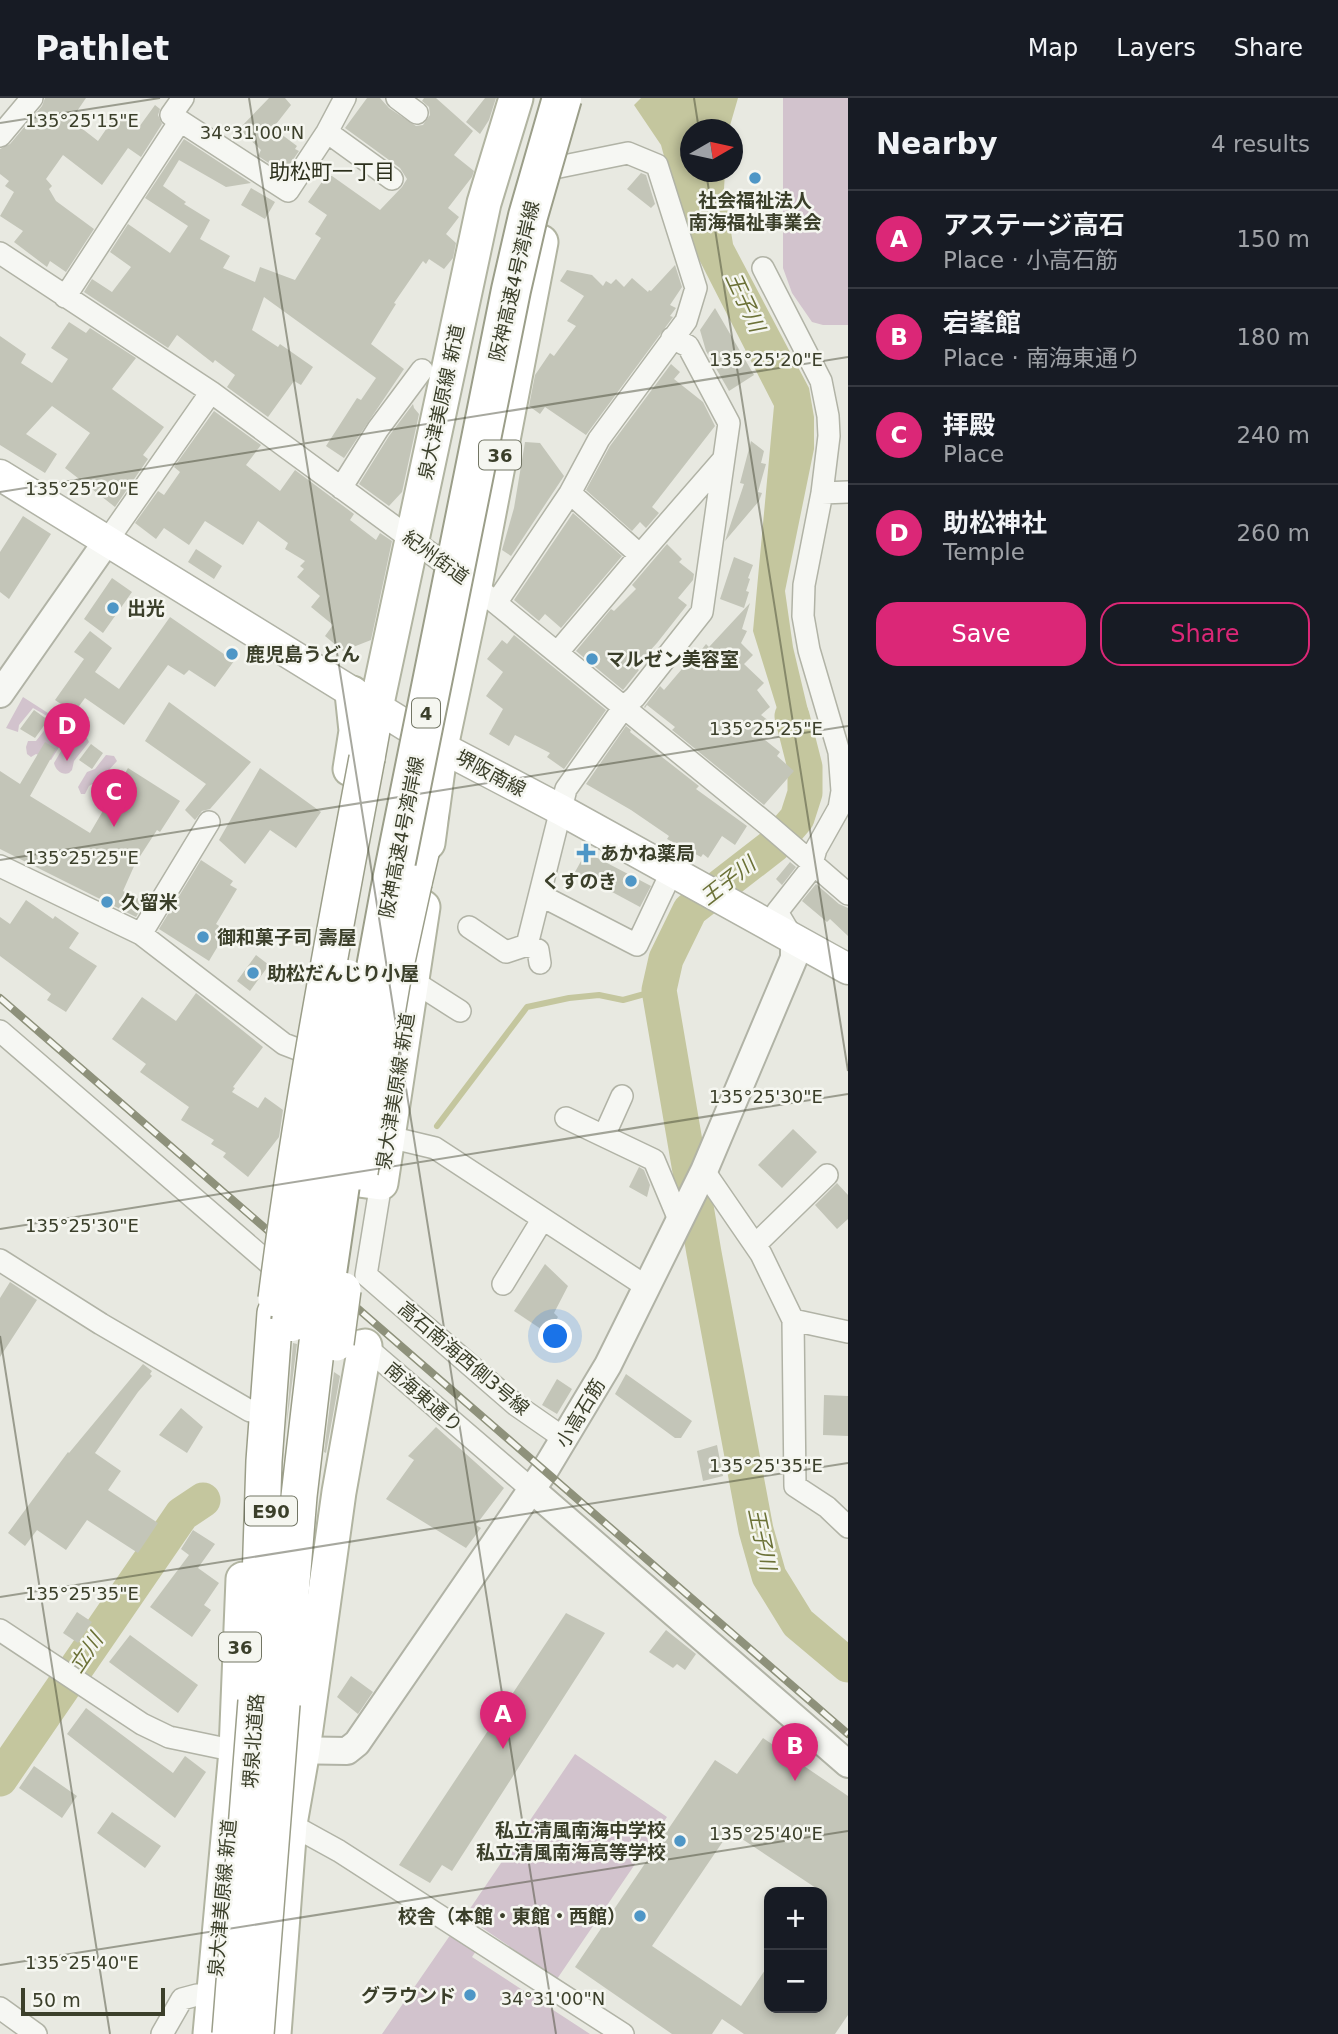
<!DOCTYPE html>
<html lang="en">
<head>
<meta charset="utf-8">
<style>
  :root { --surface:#171b24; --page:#242831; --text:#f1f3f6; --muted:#9ea1a6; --line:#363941; --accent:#db2777 }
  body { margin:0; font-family:"DejaVu Sans","Noto Sans JP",sans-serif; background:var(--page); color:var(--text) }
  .controls { position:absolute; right:21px; bottom:21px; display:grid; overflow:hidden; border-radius:14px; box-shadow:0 4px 10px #0003 }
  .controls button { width:63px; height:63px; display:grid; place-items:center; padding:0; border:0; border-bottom:2px solid var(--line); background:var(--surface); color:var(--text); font:35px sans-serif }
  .compass { position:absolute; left:680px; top:21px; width:63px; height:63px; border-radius:50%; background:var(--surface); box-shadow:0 4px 10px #0003; rotate:81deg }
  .scale { position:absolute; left:21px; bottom:18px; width:144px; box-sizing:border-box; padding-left:7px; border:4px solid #3b3f2a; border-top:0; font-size:19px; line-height:24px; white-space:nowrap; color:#3b3f2a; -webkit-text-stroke:5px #f5f6f0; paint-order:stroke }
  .you { position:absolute; left:556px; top:1239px; width:24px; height:24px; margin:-18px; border:5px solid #fff; border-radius:50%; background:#1a73e8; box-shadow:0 0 0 10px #1a73e833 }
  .badge { display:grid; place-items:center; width:46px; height:46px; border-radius:50%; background:var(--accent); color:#fff; font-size:23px; font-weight:700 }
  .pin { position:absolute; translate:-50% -58px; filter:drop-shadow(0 2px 4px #0008) }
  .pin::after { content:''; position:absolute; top:37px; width:24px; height:21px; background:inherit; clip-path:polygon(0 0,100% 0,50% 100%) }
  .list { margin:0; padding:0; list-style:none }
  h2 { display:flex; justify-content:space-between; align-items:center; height:91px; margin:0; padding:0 28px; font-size:30px }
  h2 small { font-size:23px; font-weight:400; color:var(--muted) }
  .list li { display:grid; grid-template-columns:46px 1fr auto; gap:21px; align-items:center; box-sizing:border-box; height:98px; padding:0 28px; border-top:2px solid var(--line) }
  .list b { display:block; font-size:26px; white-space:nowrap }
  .list p { margin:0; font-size:23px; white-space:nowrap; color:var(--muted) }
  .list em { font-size:23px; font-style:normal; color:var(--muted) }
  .actions { display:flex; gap:14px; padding:21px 28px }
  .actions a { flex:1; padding:16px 0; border:2px solid var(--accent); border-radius:21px; text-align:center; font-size:24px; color:var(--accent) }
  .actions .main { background:var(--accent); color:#fff }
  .map { position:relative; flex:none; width:848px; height:1936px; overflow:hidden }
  header { display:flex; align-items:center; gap:42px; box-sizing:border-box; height:98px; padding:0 35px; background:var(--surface); border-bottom:2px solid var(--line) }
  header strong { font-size:33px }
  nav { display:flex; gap:38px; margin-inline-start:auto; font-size:24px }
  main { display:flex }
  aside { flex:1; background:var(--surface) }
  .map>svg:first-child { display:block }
  .green { fill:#d2c3cd }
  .water { fill:#c4c69e }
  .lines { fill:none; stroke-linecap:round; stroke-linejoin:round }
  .stream { stroke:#c4c69e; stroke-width:6 }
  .river { stroke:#c4c69e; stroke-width:35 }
  .building { fill:#c3c5b8; fill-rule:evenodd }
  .minor-casing { stroke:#b1b3a6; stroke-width:24 }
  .tertiary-casing { stroke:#b1b3a6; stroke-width:30 }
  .secondary-casing { stroke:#b1b3a6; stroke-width:33 }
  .primary-casing { stroke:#b1b4a1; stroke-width:37 }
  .trunk-casing { stroke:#9b9e89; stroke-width:38 }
  .minor { stroke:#f6f7f3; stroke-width:21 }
  .tertiary { stroke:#f6f7f3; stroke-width:26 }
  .secondary { stroke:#fff; stroke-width:30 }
  .primary { stroke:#fff; stroke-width:33 }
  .trunk { stroke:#fff; stroke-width:35 }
  .rail-casing { stroke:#8e917b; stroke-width:8 }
  .rail { stroke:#f5f6f0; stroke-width:5; stroke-dasharray:16; stroke-linecap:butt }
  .trunk-bridge-casing { stroke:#9b9e89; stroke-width:38; stroke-linecap:butt }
  .motorway-bridge-casing { stroke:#9b9e89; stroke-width:42; stroke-linecap:butt }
  .trunk-bridge { stroke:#fff; stroke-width:35 }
  .motorway-bridge { stroke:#fff; stroke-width:38 }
  .ticks { fill:none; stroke:#3b3f2a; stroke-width:2; stroke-opacity:0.45 }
  .poi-dot { fill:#4e96c6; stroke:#f5f6f0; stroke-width:2.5 }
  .labels { text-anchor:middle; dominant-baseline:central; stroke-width:5; stroke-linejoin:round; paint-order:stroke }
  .shield { fill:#f5f6f0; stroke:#737665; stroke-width:2 }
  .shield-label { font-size:18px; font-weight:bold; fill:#3b3f2a }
  .poi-label { font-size:19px; font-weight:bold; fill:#3b3f2a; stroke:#f5f6f0; text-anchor:start }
  .street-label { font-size:19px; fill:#3b3f2a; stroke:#f5f6f0 }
  .neighbourhood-label { font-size:21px; fill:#2c301c; stroke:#f5f6f0 }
  .water-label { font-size:21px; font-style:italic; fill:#6b7137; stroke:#f5f6f0 }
  .ticks-label { font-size:18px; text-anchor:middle; fill:#3b3f2a; stroke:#f5f6f0; stroke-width:5; stroke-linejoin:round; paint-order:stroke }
</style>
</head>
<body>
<header>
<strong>Pathlet</strong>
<nav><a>Map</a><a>Layers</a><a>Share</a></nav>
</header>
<main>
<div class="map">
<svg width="848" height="1936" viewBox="0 0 848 1936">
  <rect width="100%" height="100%" fill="#e8e9e1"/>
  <path class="green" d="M783 0H848V227H823L812 224 792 195 783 170Z
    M23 599 87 640 89 644 74 663 72 672 69 675C63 678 55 672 54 665L64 648 73 645 71 637 68 635 60 638 61 646 51 662 36 656 31 659 27 656 26 649 28 643H36L50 625 47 618 33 610 19 627 18 634 6 630Z
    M106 657 114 658 117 663 100 682 89 688 85 696H81L78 689 87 674 95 671Z
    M575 1656 667 1719 557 1881 465 1818Z
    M453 1833 478 1850 472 1859 590 1936H382Z"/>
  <path class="water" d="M641 0H738L729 31 690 32V74H725L724 91 733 146 809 290 814 319V351L785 493 793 549 817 650 796 672 753 533 774 308 684 132 661 47 634 7Z"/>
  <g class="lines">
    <path class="stream" d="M437 1028 527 909 569 900 599 897 623 902 659 892"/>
    <path class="river" d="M792 618 805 669V695L797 720 774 747 690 812 666 861 659 892 704 1155 756 1432 769 1478 798 1525 848 1567
      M0 1681 182 1416 203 1402"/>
  </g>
  <path class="building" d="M45 0H86L71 22 98 43 118 14 139 29 155 7 160 11 158 17 162 26 141 59 128 50 102 87 63 57 46 81 52 88 49 91 56 103 94 131 66 174 50 163 47 169 14 144 23 133 0 118 14 94 5 88 9 83 0 76V51L10 46 42 8Z
    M269 0H285L291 7 273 30 297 48 295 51 299 53 284 75 258 58 261 52 239 31Z
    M367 0H380L389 10 416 28 423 27 430 17 429 9 422 3 424 0H436L473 33 454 57 474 73 472 79 448 110 459 119 446 136 456 145 453 160 444 171 429 161 426 166 423 163 394 205 396 206 371 246 404 271 344 360 326 348 357 300 361 302 376 280 264 199 252 232 278 249 280 246 313 269 301 287 294 283 268 319 227 289 235 277 215 262 213 265 177 237 168 250 84 194 92 181 112 194 131 169 110 154 128 126 170 155 188 128 145 100 184 41 251 85 226 89 179 62 163 88 186 104 184 106 210 122 200 141 230 158 223 170 255 184 260 169 295 182 321 140 315 136 327 117 308 104 326 78H332L380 112 402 89 407 81 400 70 345 30Z
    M485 0H496L489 22 480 36 466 24Z
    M641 75 646 77 655 106 651 110 627 91Z
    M251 90 275 104 265 121 241 107Z
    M675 167 682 189 670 207 676 210 670 218 673 219 586 337 545 309 540 316 529 308 535 277 550 255 554 258 576 228 567 223 584 198 560 183 567 172 592 177 603 188 606 183 611 186 616 181 624 189 632 180 648 194 649 192 651 193Z
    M715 210 754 277 729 293 706 253 700 232Z
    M69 224 86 235 90 230 136 260 112 291 164 329 143 357 148 361 115 409 65 370 90 335 52 308 26 336 57 356 45 375 0 347V238L26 256 21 265 52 285 68 261 51 250Z
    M671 266 680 274 674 281 703 304 715 328 652 409 659 415 646 430 640 424 632 433 586 392 610 348Z
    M413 306 414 310 419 316 402 394 389 408 359 386 389 338Z
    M214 313 261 347 246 367 280 393 295 372 354 416 350 422 376 442 380 435 392 443 371 542 343 553 325 538 333 527 311 509 320 498 297 479 304 471 300 468 305 463 285 451 288 445 258 423 243 447 205 423 189 447 164 430 156 441 135 425 158 393 164 397 180 374 174 369Z
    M751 343 764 353 761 365 766 366 758 394 762 395 759 403 725 443 744 386 740 385Z
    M525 344 540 345 564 378 511 458 502 452 514 410Z
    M573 415 622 458 561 530 545 516 539 523 514 502Z
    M23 418 51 436 9 501 0 494V454Z
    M667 446 682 461 679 464 694 476 693 482 678 500 687 507 657 545 635 569 639 572 623 592 576 553 611 511 614 513 636 491 632 487Z
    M196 451 222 468 214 481 188 464Z
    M734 459 753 467 748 480 750 481 746 493 749 494 744 510 720 501Z
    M112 480 132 494 103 535 84 521Z
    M750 505 742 531 747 533 741 545 753 557 744 566 764 585 757 592 770 609 761 617 769 623 760 638 780 654 777 658 794 673 764 707 672 632 675 629 647 607 645 610 644 609 660 588 664 592 693 558 695 560 706 546 709 549Z
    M170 519 234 563 215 589 189 572 184 577 168 567 124 627 85 600 74 615 55 602 84 561 74 554 90 533 112 550 95 574 119 591Z
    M514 537 606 612 564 671 547 659 550 655 515 637 509 648 489 636 503 611 486 598 503 574 487 561 502 542 507 546Z
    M169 604 251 664 210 711 202 713 195 722 185 712 206 686 145 643Z
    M34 612 48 622 35 640 20 631Z
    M626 628 631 632 630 634 699 688 696 691 747 728 735 747 722 738 708 760 703 756 701 759 667 741 669 738 631 712 586 686Z
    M45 644 56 651 30 698 90 735 128 670 180 703 160 734 157 732 135 766 123 793 145 804 136 819 0 751V673L20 686Z
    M91 646 103 655 92 671 79 662Z
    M260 670 321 714 296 750 270 732 245 766 219 742Z
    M586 754 651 788 640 809 575 774Z
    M201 762 233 783 230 787 237 791 216 826 227 833 209 863 159 831Z
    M790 764 796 769 782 787 776 781Z
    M816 786 839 806 848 810V838L830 821 827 824 802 803Z
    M26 802 53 821 55 818 79 835 69 850 97 868 66 914 47 902 51 896 0 858V819L10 826Z
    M256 857 269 867 250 893 237 883Z
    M196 895 263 949 233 989 235 990 232 994 258 1010 265 999 283 1012 279 1039 248 1079 223 1059 226 1055 211 1046 214 1042 181 1022 189 1009 140 974 146 966 112 941 142 899 176 923Z
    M793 1031 817 1054 782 1090 758 1067Z
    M639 1069 644 1072 650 1087 647 1099 629 1089Z
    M837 1085 848 1097V1121L837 1131 815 1107Z
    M545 1166 568 1188 554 1215 558 1219 547 1235 514 1213Z
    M10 1184 37 1202 0 1259V1200Z
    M293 1245 297 1246 286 1332Z
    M143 1266 152 1273 150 1276 152 1278 138 1294 95 1355 121 1373 108 1392 158 1425 138 1455 87 1422 66 1452 37 1432 25 1448 8 1435 68 1354 69 1355Z
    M334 1274 340 1278 326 1355 324 1354Z
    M626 1276 692 1323 681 1340H675L615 1296Z
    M557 1281 572 1291 557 1316 542 1307Z
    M824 1297 848 1298V1338L823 1337Z
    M181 1310 203 1329 187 1355 159 1337Z
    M436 1329 504 1390 476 1427 481 1430 466 1450 386 1401 414 1362 408 1358Z
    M717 1347 723 1378 703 1383 697 1353Z
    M193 1432 215 1446 198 1470 219 1485 204 1507 211 1512 192 1539 150 1509 189 1457 181 1451Z
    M77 1514 92 1524 78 1545 63 1535Z
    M566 1515 605 1535 452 1773 442 1767 430 1785 399 1767Z
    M666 1532 696 1556 685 1572 677 1566 673 1570 649 1554Z
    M130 1537 198 1587 178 1615 109 1564Z
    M351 1578 373 1594 358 1616 337 1599Z
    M86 1610 173 1675 185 1658 206 1674 175 1720 67 1636Z
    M763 1640 848 1698V1917L835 1936H744L722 1921 712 1936H672L575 1869 715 1662 737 1676ZM730 1733 822 1794V1910H769V1866L741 1908 652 1848Z
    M34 1668 77 1698 62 1720 19 1690Z
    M112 1714 161 1748 145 1770 97 1735Z"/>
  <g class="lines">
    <defs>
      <path id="minor" d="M183 0 171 17 288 93 327 34 345 0
        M397 0 417 15
        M327 34 392 81
        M0 38 32 0
        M0 155 211 294 475 488 768 727 848 796
        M763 170 821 283 828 318 829 338 822 395 804 487 803 518 809 552 839 654 842 693 839 710 816 751 810 772 777 814 792 839
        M65 199 180 23
        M341 390 378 331 422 272
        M570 395 640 457
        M822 395 848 394
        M107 443 211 294
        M496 505 570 395 599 341 686 223 696 190 657 67 628 55 559 69
        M557 555 640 457 722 363
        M0 768 141 836 284 946 297 951
        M540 797 637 847 672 773
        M469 829 506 854 527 847 538 852 540 865
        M141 836 209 724
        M527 847 566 691 624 609 635 599 702 514 729 325 688 248 672 240
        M413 883 460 913
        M0 933 285 1179
        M566 1020 654 1062 680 1124
        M604 1038 622 998
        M389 1039 435 1050 647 1189
        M704 1073 761 1156 793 1222 848 1234
        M381 1085 366 1177 516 1307 565 1341
        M755 1147 827 1077
        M0 1162 101 1226 250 1313
        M503 1186 542 1122
        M793 1222 795 1388 827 1409 848 1429
        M359 1243 530 1390
        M0 1532 142 1626 169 1639 236 1653
        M290 1726 339 1753 623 1936
        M0 1910 36 1936
        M162 1936 182 1901 197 1897 213 1899"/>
      <path id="tertiary" d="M0 596 107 443
        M530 1390 848 1666
        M285 1652 347 1653 357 1645 545 1372 608 1267 704 1073 794 860V841"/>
      <path id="secondary" d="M0 377 441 649 561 712 848 871"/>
      <path id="primary" d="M376 610 484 105 516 0
        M350 671 356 633 352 595
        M428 745 441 649 475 488 541 144
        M329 1078 381 1085 423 809
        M210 1936 236 1653 243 1481
        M274 1936 290 1726 303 1652 339 1394 365 1248"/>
      <path id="trunk" d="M367 660 376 610
        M414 785 430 717
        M256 1603 264 1363 275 1215
        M282 1606 299 1398 318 1236"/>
    </defs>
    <use href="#minor" class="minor-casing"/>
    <use href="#tertiary" class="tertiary-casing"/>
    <use href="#secondary" class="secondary-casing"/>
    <use href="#primary" class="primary-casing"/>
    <use href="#trunk" class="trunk-casing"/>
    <use href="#minor" class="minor"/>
    <use href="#tertiary" class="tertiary"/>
    <use href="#secondary" class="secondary"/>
    <use href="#primary" class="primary"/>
    <use href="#trunk" class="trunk"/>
    <defs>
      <path id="rail" d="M0 900 848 1636"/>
    </defs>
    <use href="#rail" class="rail-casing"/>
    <use href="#rail" class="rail"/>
    <defs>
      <path id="trunk-bridge" d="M360 1074 392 886 414 785
        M276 1201C299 1019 333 840 367 660
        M336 1245 343 1192
        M230 1936 256 1603
        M256 1936 282 1606"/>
      <path id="motorway-bridge" d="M291 1224 330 967 347 881
        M318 1236 356 978 392 783 511 192 528 118 562 0"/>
    </defs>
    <use href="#trunk-bridge" class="trunk-bridge-casing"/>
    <use href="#motorway-bridge" class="motorway-bridge-casing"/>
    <use href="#trunk-bridge" class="trunk-bridge"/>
    <use href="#motorway-bridge" class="motorway-bridge"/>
  </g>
  <path class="ticks" d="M249 0 556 1936M694 0 699 32M0 25 160 0M706 74 848 973M0 394 848 259M0 762 848 628M0 1131 848 996M0 1238 110 1936M0 1499 848 1365M0 1867 848 1733"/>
  <g class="poi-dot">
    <circle cx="755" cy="80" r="7"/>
    <circle cx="113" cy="510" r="7"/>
    <circle cx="232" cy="556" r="7"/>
    <circle cx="592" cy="561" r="7"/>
    <path d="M582.5 744.5h7v7h7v7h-7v7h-7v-7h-7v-7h7z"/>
    <circle cx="631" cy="783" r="7"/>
    <circle cx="107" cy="804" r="7"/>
    <circle cx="203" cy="839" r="7"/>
    <circle cx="253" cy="875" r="7"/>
    <circle cx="680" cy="1743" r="7"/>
    <circle cx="640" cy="1818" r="7"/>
    <circle cx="470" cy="1897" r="7"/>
  </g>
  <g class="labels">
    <g class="shield">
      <rect x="479" y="342.5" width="42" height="29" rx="5"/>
      <rect x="412" y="600.5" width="28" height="29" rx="5"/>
      <rect x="245" y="1398.5" width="52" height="29" rx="5"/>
      <rect x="219" y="1534.5" width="42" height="29" rx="5"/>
    </g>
    <g class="shield-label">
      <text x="500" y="357">36</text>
      <text x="426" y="615">4</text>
      <text x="271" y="1413">E90</text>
      <text x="240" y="1549">36</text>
    </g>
    <g class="poi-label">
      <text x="755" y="102" text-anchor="middle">社会福祉法人<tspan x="755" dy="22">南海福祉事業会</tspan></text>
      <text x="127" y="510">出光</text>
      <text x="246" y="556">鹿児島うどん</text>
      <text x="606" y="561">マルゼン美容室</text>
      <text x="600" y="755">あかね薬局</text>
      <text x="617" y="783" text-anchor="end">くすのき</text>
      <text x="121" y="804">久留米</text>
      <text x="217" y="839">御和菓子司 壽屋</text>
      <text x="267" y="875">助松だんじり小屋</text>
      <text x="666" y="1732" text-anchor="end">私立清風南海中学校<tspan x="666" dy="22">私立清風南海高等学校</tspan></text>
      <text x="626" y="1818" text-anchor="end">校舎（本館・東館・西館）</text>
      <text x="456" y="1897" text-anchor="end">グラウンド</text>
    </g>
    <g class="street-label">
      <text transform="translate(514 183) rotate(-77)">阪神高速4号湾岸線</text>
      <text transform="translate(441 304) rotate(-78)">泉大津美原線 新道</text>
      <text transform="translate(436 459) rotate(36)">紀州街道</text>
      <text transform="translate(491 675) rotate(28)">堺阪南線</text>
      <text transform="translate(401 739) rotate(-79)">阪神高速4号湾岸線</text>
      <text transform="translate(395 993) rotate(-81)">泉大津美原線 新道</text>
      <text transform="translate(464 1260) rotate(40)">高石南海西側3号線</text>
      <text transform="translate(424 1299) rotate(41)">南海東通り</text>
      <text transform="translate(580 1315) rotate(-59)">小高石筋</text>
      <text transform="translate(253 1643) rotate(-86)">堺泉北道路</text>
      <text transform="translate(222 1800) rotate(-85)">泉大津美原線 新道</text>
    </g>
    <g class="neighbourhood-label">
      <text x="332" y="74">助松町一丁目</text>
    </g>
    <g class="water-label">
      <text transform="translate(745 204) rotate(65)">王子川</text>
      <text transform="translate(728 783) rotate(-38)">王子川</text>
      <text transform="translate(762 1441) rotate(78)">王子川</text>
      <text transform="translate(86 1555) rotate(-56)">立川</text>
    </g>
  </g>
  <g class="ticks-label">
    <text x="82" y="29">135°25'15"E</text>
    <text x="252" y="41">34°31'00"N</text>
    <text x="766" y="268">135°25'20"E</text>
    <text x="82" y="397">135°25'20"E</text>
    <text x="766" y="637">135°25'25"E</text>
    <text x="82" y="766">135°25'25"E</text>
    <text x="766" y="1005">135°25'30"E</text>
    <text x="82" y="1134">135°25'30"E</text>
    <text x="766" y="1374">135°25'35"E</text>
    <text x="82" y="1502">135°25'35"E</text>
    <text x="766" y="1742">135°25'40"E</text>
    <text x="82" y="1871">135°25'40"E</text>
    <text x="553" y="1907">34°31'00"N</text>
  </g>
</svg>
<div class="controls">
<button>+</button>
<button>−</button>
</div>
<svg class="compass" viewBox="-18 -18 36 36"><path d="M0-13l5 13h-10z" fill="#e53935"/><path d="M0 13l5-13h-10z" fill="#9ea1a6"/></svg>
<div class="scale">50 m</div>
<div class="you"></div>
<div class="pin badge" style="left:503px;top:1651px">A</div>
<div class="pin badge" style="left:795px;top:1683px">B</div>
<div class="pin badge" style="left:114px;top:729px">C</div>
<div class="pin badge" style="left:67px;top:663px">D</div>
</div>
<aside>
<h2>Nearby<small>4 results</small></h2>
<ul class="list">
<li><span class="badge">A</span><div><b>アステージ高石</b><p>Place · 小高石筋</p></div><em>150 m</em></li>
<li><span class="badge">B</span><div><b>宕峯館</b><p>Place · 南海東通り</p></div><em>180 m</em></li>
<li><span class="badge">C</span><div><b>拝殿</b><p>Place</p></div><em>240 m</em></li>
<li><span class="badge">D</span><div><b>助松神社</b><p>Temple</p></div><em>260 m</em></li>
</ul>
<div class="actions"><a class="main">Save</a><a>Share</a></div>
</aside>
</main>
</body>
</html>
